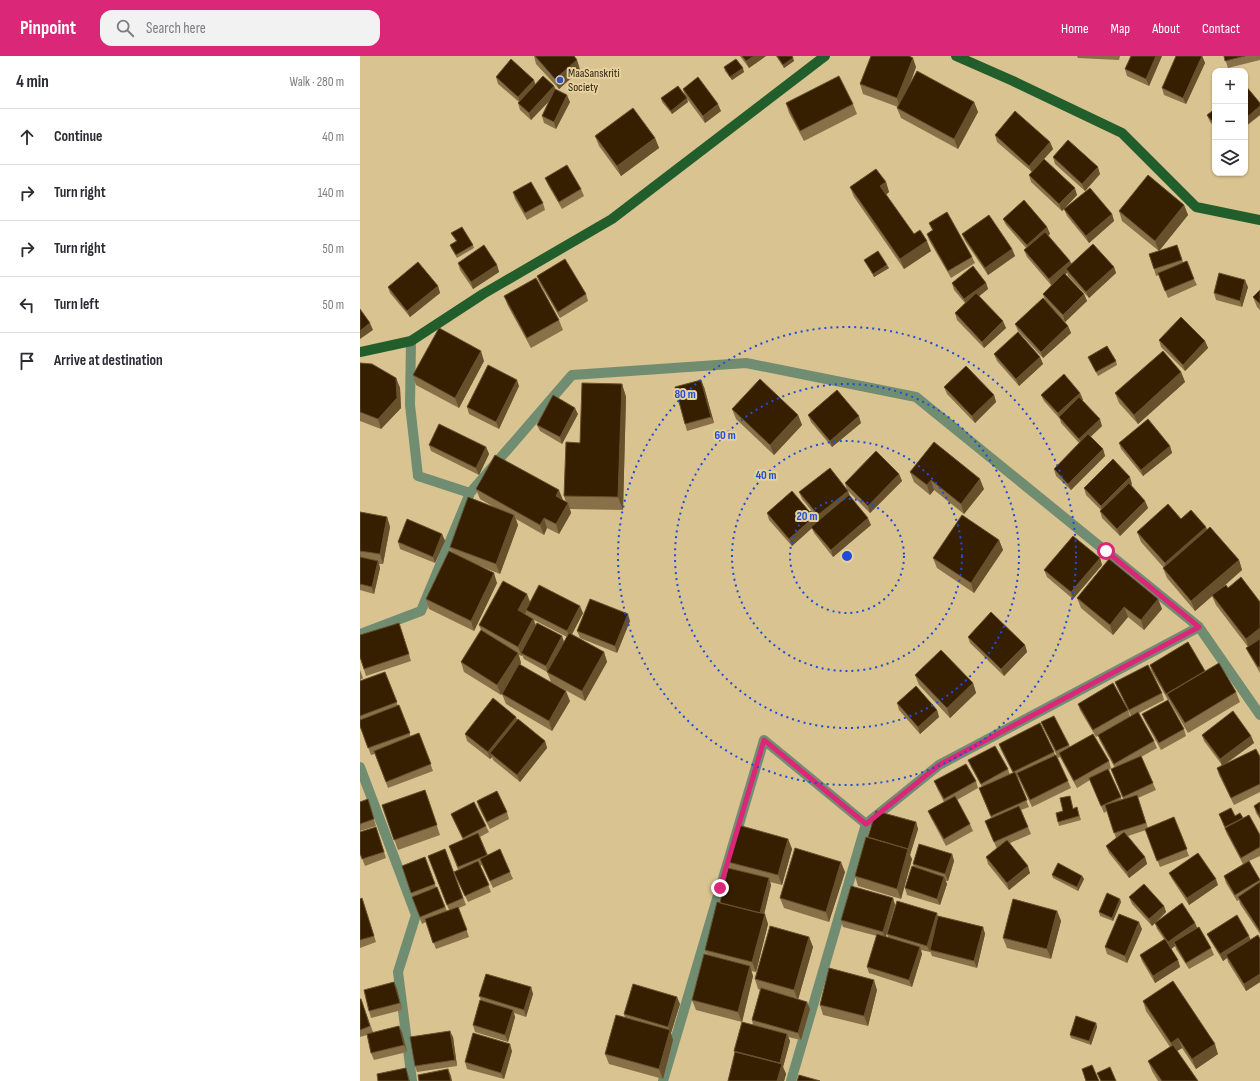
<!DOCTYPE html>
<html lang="en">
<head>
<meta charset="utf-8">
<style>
  :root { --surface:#fff; --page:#f2f2f3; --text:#2b2b33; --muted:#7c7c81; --line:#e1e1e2; --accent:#db2777 }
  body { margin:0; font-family:"Sofia Sans Condensed",sans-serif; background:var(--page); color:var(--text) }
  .controls { position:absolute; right:12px; top:12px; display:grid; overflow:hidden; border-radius:8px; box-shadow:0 1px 3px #0004 }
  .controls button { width:36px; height:36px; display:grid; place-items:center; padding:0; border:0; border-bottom:1px solid var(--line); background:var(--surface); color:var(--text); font:20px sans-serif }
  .stop { position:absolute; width:12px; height:12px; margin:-9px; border:3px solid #db2777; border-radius:50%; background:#fff }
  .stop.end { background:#db2777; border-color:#fff; box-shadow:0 1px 4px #0008 }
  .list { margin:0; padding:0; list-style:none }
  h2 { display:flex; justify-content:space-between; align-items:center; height:52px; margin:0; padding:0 16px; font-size:17px }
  h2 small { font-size:13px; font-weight:400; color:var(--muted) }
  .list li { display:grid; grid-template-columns:26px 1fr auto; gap:12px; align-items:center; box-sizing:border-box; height:56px; padding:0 16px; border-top:1px solid var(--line) }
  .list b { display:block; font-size:15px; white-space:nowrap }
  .list em { font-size:13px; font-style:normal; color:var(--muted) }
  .icon { flex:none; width:22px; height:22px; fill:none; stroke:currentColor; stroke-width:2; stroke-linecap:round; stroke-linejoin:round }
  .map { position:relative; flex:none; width:900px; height:1025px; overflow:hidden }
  header { display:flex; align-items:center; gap:24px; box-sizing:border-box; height:56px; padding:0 20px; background:var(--accent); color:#fff }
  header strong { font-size:19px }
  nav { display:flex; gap:22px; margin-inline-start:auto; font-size:14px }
  .search { width:280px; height:36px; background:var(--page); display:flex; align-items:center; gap:10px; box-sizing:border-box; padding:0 14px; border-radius:12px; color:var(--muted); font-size:15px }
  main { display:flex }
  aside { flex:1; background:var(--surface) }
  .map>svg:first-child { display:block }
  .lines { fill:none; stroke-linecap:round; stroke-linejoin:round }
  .minor { stroke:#708d72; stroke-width:10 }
  .primary { stroke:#225e2c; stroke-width:10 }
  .wall { fill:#887048; fill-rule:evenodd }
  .shaded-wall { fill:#67502c }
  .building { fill:#361e01; stroke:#67502c }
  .route { stroke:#db2777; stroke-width:5 }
  .ring { fill:none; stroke:#1d4ed8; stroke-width:2; stroke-dasharray:2 4 }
  .poi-dot { fill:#3254c4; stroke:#e6d09d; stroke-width:1.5 }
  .labels { text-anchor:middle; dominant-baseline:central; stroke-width:4; stroke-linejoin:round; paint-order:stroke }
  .poi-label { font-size:12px; fill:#2e2511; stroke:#e6d09d; text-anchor:start }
  .centre { fill:#1d4ed8; stroke:#e6d09d; stroke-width:2 }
  .ring-label { font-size:12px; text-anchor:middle; font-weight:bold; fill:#1d4ed8; stroke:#e6d09d; stroke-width:4; stroke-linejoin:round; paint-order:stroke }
</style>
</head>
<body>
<header>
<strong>Pinpoint</strong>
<div class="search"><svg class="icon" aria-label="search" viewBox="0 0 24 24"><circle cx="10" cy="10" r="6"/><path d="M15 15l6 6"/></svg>Search here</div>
<nav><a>Home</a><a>Map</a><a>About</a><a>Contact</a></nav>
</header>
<main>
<aside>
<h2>4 min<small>Walk · 280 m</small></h2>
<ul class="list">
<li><svg class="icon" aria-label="ahead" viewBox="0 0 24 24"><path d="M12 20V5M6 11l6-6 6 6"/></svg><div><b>Continue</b></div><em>40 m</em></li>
<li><svg class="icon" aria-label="right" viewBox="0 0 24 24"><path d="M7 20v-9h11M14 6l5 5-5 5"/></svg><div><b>Turn right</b></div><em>140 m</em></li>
<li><svg class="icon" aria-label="right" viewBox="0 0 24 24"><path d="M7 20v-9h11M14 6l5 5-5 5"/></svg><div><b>Turn right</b></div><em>50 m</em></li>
<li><svg class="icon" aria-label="left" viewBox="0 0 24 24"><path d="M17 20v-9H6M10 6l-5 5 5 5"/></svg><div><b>Turn left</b></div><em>50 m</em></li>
<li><svg class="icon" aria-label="arrive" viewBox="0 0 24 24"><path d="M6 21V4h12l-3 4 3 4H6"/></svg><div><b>Arrive at destination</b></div></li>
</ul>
</aside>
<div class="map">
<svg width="900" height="1025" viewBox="0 0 900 1025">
  <rect width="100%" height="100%" fill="#d9c390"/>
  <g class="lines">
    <path class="minor" d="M51 285 50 349 58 420 110 437
      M0 578 61 555 110 437 212 319 386 307 556 341 839 571 900 659
      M0 711 56 859 38 916 52 1025
      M303 1025 404 684 506 768
      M431 1025 506 768 579 709 839 571"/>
    <path class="primary" d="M596 0 653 25 762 77 836 151 900 164
      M0 296 51 285 123 238 252 163 465 0"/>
  </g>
  <path class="wall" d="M174 0H214L217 4 220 14 199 33 176 8Z
    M380 0H406L389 12Z
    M416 0H432L434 5 424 12Z
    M717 0H760L759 4 718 2Z
    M802 0 789 30 767 20 765 13Z
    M842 0 845 7 826 48 804 39 802 32Z
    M864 0H900V4L868 12Z
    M364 11 384 16 372 24 365 15Z
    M556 11 549 32 614 46 618 56 598 93 541 62 537 52 538 51 503 38 500 28Z
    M136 21 174 24 175 29 194 30 195 33 210 46 196 73 184 67 182 60 189 45 171 64 160 54 158 47 159 46 138 28Z
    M323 33 361 55 345 67 325 40Z
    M301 42 328 46 312 58 302 46Z
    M426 47 493 48 497 58 444 85 429 57Z
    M855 53V72L850 66 847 59Z
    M635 79 690 86 693 93 676 112 717 139 702 155 671 126 669 119 672 116 637 86Z
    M235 80 295 82 299 92 261 120 239 90Z
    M693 101 740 118 725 135 695 108Z
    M185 122 221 133 224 140 202 153 188 129Z
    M526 126 529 136 526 139 554 178 571 195 544 213 494 141 490 131Z
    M153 136 183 147 185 154 167 164 155 143Z
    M824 149 828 159 799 195 817 189 823 206 834 223 837 229 808 242 799 219 796 220 794 213 799 195 762 165 759 155Z
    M704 153 752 158 754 165 729 187 707 160Z
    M643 163 687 171 690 178 688 179 710 205 712 208 754 211 756 217 729 242 708 220 707 217 705 218 724 238 727 245 705 266 685 245 683 238 691 229 667 201 664 194 666 192 646 169Z
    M569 167 612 201 615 207 591 222 569 184 567 178 572 174Z
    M91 177 113 189 114 192 97 202 91 192 90 189 96 185Z
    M602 178 652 193 655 200 628 219 605 185Z
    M504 204 529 212 514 221 506 207Z
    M98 207 137 209 139 216 113 233 100 214Z
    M177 220 226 238 228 245 200 262 179 226Z
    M592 227H626L628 233 619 240 646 272 624 292 597 264 595 257 605 247 594 234Z
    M78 230 80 237 50 261 30 237 28 231Z
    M888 231 882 251 856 244 854 237Z
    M900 234V254L897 251 893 241Z
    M144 240 199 264 203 274 171 292 148 250Z
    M655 268 708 270 711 277 683 302 658 275Z
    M799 284 845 285 848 292 825 315 801 291Z
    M634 298 680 301 683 308 659 330 637 305Z
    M728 301 756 305 757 309 738 320Z
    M124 305 99 352 56 329 53 319Z
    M0 307 36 322 40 332 41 352 21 373 0 365Z
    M821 316 825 326 778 368 759 347 755 337Z
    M262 328 266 341 263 454 210 453 211 457 199 478 187 472 184 479 156 463 158 469 140 518 120 510 137 527 114 575 69 553 66 543 92 497 90 491 134 451 120 443 116 433 203 444 206 446 204 440 220 387Z
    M159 330 139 373 109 358 107 351Z
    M344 331 354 367 327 375 325 368Z
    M584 331 634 339 636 346 615 367 587 338Z
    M720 337 723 344H722L742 370 730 381 743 393 745 400 711 434 696 420 694 413 719 387 701 367 700 363 684 345 681 339Z
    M372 353 438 359 442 369 414 399 376 363Z
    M218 358 202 388 180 375 177 369Z
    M448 359 501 367 472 391 451 366Z
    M759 387 810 390 812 397 783 420 761 393Z
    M69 389 126 391 129 398 119 419 71 395Z
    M550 416 624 433 604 458 574 434 570 439 554 426Z
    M539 418 542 425 510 457 487 434 485 427Z
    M772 428 771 430 785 445 788 452 760 480 742 462 740 455 741 454 726 439 724 432Z
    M439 436 490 440 511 469 473 501 454 477 452 472 432 490 409 464 407 457 456 466 459 464 442 443Z
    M0 456 27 461 30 471 23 508H19L20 512 14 538 0 534Z
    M821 463 846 471 847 474 879 504 882 514 861 533 868 532 900 546V617L889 598 886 592 888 591 856 549 852 540 835 555 807 522 803 512H804L781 486 777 476Z
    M82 478 85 485 75 507 40 493 38 486Z
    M639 484 643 494 614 537 577 512 573 502Z
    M740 502 742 509 713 543 687 521 684 514Z
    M717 542 798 543 802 553 784 574 768 561 753 579 721 552Z
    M170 546 223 557 212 578 244 596 247 606 225 645 191 626 187 616 164 603 162 599V600L159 599 161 607 160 609 210 645 192 675 146 648 142 638 147 630 141 639 104 616 101 606 121 574 119 569ZM174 564 207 581 204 586 202 580 176 569Z
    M270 565 257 597 220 582 217 575Z
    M41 573 51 605 6 620 0 601Z
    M608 581 665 589 667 596 644 620 610 587Z
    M828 586 845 615 876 636 880 646 828 677 811 648 809 644H808L792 616 790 609Z
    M0 614 3 622 0 624Z
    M25 616 38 650 39 649 51 681 59 677 73 715 28 732 15 698 11 699 0 670V625Z
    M555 619 613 627 616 637 590 662 559 629Z
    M755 626 802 637 804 644 779 657 794 685 797 692 781 701 796 734 778 742 788 772 814 761 829 800 800 811 786 774 768 780 785 801 787 808 769 822 749 797 746 790 756 782 747 755 744 757 730 724 717 732 700 701 698 702 684 673 681 666 709 689 710 691 749 705 751 712 749 714 762 744 763 743 751 713 755 712 740 685 738 680 736 681 720 654 718 648 768 654 770 660H771L758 633Z
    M537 647 577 654 579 661 560 678 539 654Z
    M782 658 824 673 826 680 801 694 785 665Z
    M156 661 157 664 185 685 187 692 160 726 133 704 132 701 130 703 107 685 105 678Z
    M842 679 891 680 894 687 867 707 900 701V736L874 749 859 719 857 712 862 709 844 685Z
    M639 688 694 696 708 725 711 732 672 751 658 721 657 722 669 751 661 754 671 778 650 787 670 817 649 834 628 808 626 801 637 793 625 765 631 762 619 732 622 731 611 711 608 704 648 713 650 719 653 717 641 694Z
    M574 725H616L618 732 597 744 610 768 613 775 586 790 571 762 568 755 584 746 577 732Z
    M65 734 80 779 38 794 22 749Z
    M710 740 713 752 717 751 721 764 699 770 698 766 703 755Z
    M117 745 147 756 149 763 130 773 119 752Z
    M0 746 10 750 16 770 0 775Z
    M900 746V763L896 757 894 750Z
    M91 758 126 770 129 776 120 781 128 799 150 816 153 823 133 832 122 809 120 810 131 836 108 846 94 816 98 814 89 790 103 784 94 765Z
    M859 758 883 762 900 779V800L889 805 900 824V878L880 848 879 844 877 845 866 827 864 820 883 808 867 778Z
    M556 766 558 773 550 799 552 803 541 843 498 830 495 820 509 782 508 781Z
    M16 771 26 802 5 810 0 797Z
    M428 783 432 793 422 829 410 826 411 829 404 858 408 868 396 916 391 915 393 920 382 966 336 954 332 944 347 899 345 894 371 813 368 806Z
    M85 793 106 849 99 852 109 881 76 893 66 866 62 868 52 841H53L42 810 65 801 76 831H77L87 855 89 854 68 800Z
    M592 798 594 805 588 825H586L587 828 580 849 547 839 545 832 554 811 553 808Z
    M485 816 469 866 424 852 420 842Z
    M809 817 858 829 829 849 812 823Z
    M692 819 722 820 724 823 718 835 693 822Z
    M769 841 804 850 806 856 796 866 835 867 837 872 851 892 854 899 829 913 816 893 815 890 811 893 818 904 820 911 795 927 782 905 780 899 804 883 797 873 795 867 792 870 772 848Z
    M533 842 535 849 526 881H528L527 878 578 861 623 871 625 878 617 912 572 900 570 895V896L561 894 562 898 552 931 509 917 507 911 517 880 483 871 481 864Z
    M0 843 4 849 16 886 0 892Z
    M761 846 753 865 740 860 739 856Z
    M697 855 701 865 691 903 647 892 643 882Z
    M782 873 767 907 747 898 745 891Z
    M847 878 891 884 900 883V926L886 935 868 906 867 902 863 905 850 884Z
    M449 881 453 891 438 943 450 953 441 984 428 981 430 985 423 1011 426 1018 424 1025H368L375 998 374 995 393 969 392 964 400 934 398 933 395 923Z
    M34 926 37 933 42 954 11 962 9 955Z
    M171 931 173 938 166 961 154 957 155 961 148 986 115 976 113 969 121 944 119 940Z
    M517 934 508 970 463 959 460 949Z
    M0 943H1L13 976H42L47 996 14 1004 11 997 7 979 0 981Z
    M783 945 858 998 836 1013 822 992 817 995 838 1025H798L792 1015 788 1005 810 991 786 955Z
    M320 948 311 977 313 984 303 1023 249 1008 245 998 265 962 264 958Z
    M736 967 737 971 731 989 711 982 710 979Z
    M93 981 97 1010 57 1016 55 1010Z
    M152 995 144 1023 107 1013 105 1006Z"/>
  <path class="shaded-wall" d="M394 0H406L389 12 386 5Z
    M796 0H802L789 30 786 23Z
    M842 0 845 7 826 48 823 42Z
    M433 2 434 5 424 12 423 9Z
    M553 2 556 11 540 52 537 42Z
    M217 4 220 14 199 33 195 23Z
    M383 12 384 16 372 24 370 21Z
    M174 24 176 31 161 48 158 41Z
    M194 30 197 37 171 64 169 57Z
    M207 39 210 46 196 73 194 66Z
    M327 42 328 46 312 58 311 55Z
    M614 46 618 56 598 93 594 83Z
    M358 48 361 55 345 67 343 60Z
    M900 50V59L885 71V63Z
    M295 82 299 92 261 120 257 110Z
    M690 86 693 93 672 116 669 110Z
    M738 111 740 118 725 135 722 128Z
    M526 126 529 136 524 140 520 130Z
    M715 132 717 139 702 155 699 148Z
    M824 149 828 159 799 195 795 185Z
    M752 158 754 165 729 187 726 180Z
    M687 171 690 178 669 196 667 189Z
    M567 185 571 195 544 213 540 203Z
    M652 193 655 200 628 219 625 212Z
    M710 205 713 212 706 213 707 217 692 230 689 223Z
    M137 209 139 216 113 233 111 226Z
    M527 209 529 212 514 221 513 218Z
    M754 211 756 217 729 242 726 236Z
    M885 224 888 231 882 251 880 245Z
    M626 227 628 233 607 250 604 243Z
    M78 230 80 237 50 261 47 255Z
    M724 238 727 245 705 266 703 259Z
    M643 265 646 272 624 292 622 286Z
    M10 267 13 274 0 283V275Z
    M708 270 711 277 683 302 681 296Z
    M845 285 848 292 825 315 823 309Z
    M121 295 124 305 99 352 95 342Z
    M680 301 683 308 659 330 656 323Z
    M821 316 825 326 778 368 774 359Z
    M36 322 40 332 41 352 21 373 18 363Z
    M157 324 159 330 139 373 136 366Z
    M341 324 344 331 354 367 351 361Z
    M262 328 266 341 263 454 258 441Z
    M720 337 723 344 701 363 700 362 698 357Z
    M634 339 636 346 615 367 612 360Z
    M215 352 218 358 202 388 200 381Z
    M438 359 442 369 414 399 410 389Z
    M499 360 501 367 472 391 470 385Z
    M740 363 742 370 722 389 719 383Z
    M810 390 812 397 783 420 781 414Z
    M126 391 129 398 119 419 116 412Z
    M743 393 745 400 711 434 708 428Z
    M539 418 542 425 510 457 508 450Z
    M770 421 772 428 743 456 741 450Z
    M620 423 624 433 604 458 601 448Z
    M571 424 574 434 570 439 567 429Z
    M199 434 203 444 196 440Z
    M488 435 491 442 460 466 458 459Z
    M785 445 788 452 760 480 757 473Z
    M208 447 211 457 199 478 196 468Z
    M154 459 158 469 140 518 136 508Z
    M27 461 30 471 23 508 20 498Z
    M454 461 457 468 451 471 452 472 432 490 429 483Z
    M184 462 187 472 184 479 180 469Z
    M508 462 511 469 473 501 471 494Z
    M846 471 849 481 809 517 805 507Z
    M82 478 85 485 75 507 73 501Z
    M639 484 643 494 614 537 611 527Z
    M740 502 742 509 713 543 711 536Z
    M879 504 882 514 835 555 831 545Z
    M18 505 20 512 14 538 12 531Z
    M134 517 137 527 114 575 111 565Z
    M167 538 171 548 166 554V556L162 564 158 554Z
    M798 543 802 553 784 574 781 564Z
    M220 550 223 557 210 582 207 575Z
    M764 551 768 561 753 579 750 569Z
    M268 558 270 565 257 597 255 590Z
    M173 563 177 573 161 597 162 599V600L158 591Z
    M900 572V585L889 593 886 583Z
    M202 580 204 587 188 617 186 610Z
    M665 589 667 596 644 620 641 613Z
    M244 596 247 606 225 645 222 635Z
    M158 597 161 607 141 639 137 629Z
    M613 627 616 637 590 662 587 652Z
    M206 635 210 645 192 675 189 665Z
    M577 654 579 661 560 678 558 671Z
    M156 661 158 667 130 697 132 701 130 703 128 696Z
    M891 680 894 687 862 710 860 703Z
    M185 685 187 692 160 726 157 719Z
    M556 766 558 773 550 799 552 803 541 843 537 833 548 793Z
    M428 783 432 793 422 829 418 819Z
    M592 798 594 805 588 825 585 818Z
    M785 801 787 808 769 822 767 816Z
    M481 806 485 816 469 866 466 856Z
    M668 810 670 817 649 834 647 827Z
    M722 820 724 823 718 835 717 831Z
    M584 821 587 828 580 849 577 843Z
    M409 822 411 829 403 863 400 857Z
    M856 823 858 829 829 849 827 842Z
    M533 842 535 849 525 883 523 876Z
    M760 843 761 846 753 865 752 862Z
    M804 850 806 856 792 870 789 863Z
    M697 855 701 865 691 903 687 893Z
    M577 857 579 864 570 894V896L567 890Z
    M405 858 408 868 396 916 392 906Z
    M779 866 782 873 767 907 765 900Z
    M835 867 838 874 814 886 815 890 811 893 808 886Z
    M623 871 625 878 617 912 614 905Z
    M889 880 892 887 866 899 867 902 863 905 860 898Z
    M449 881 453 891 438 944 434 934Z
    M560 891 562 898 552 931 549 924Z
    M818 904 820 911 795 927 793 920Z
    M390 910 393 920 382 966 378 956Z
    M900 918V926L886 935 884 928Z
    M514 924 517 934 508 970 504 960Z
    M34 926 37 933 42 954Z
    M171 931 173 938 166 961 164 954Z
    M317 941 320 948 311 977 313 984 303 1023 299 1013 310 975 308 971Z
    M447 946 450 953 441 984 438 977Z
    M153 954 155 961 148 986 145 979Z
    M736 967 737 971 731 989 729 985Z
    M39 970 42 976 47 996 44 989Z
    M90 975 93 981 97 1010 95 1004Z
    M427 978 430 985 423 1011 426 1018 424 1025H417L421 1011 420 1007Z
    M818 982 822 992 814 997 811 987Z
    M150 988 152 995 144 1023 141 1017Z
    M855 988 858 998 836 1013 832 1003Z
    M46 1012 48 1019 50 1025H49Z
    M88 1013 91 1020 92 1025H91Z"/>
  <path class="building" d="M175 0H214L217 4 195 23Z
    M382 0H394L386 5Z
    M417 0H432L433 2 423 9Z
    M511 0H549L553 2 537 42 500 28Z
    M771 0H796L786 23 765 13Z
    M816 0H842L823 42 802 32Z
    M864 0H885L865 5Z
    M151 3 174 24 158 41 136 21Z
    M376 3 383 12 370 21 364 11Z
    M557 15 614 46 594 83 537 52Z
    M183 20 194 30 169 57 158 47Z
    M479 20 493 48 440 75 426 47Z
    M338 21 358 48 343 60 323 33Z
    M885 29 900 47V50L885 63Z
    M318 30 327 42 311 55 301 42Z
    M195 33 207 39 194 66 182 60Z
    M273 52 295 82 257 110 235 80Z
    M855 53V69L847 59Z
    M655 55 690 86 669 110 635 79Z
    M708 84 738 111 722 128 693 101Z
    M684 103 715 132 699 148 669 119Z
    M207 109 221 133 199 146 185 122Z
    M516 113 526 126 520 130 554 178 560 174 567 185 540 203 490 131Z
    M788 119 824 149 795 185 759 155Z
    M171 126 183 147 165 157 153 136Z
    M730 132 752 158 726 180 704 153Z
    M664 144 687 171 667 189 643 163Z
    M587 156 612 201 588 215 567 178 573 174 569 167Z
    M629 159 652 193 625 212 602 178Z
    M102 171 113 189 96 199 90 189 97 185 91 177Z
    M685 176 710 205 689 223 664 194Z
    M733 188 754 211 726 236 706 213Z
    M124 189 137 209 111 226 98 207Z
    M817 189 822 204 794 213 789 198Z
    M518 195 527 209 513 218 504 204Z
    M205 203 226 238 198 256 177 220Z
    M827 205 834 223 805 235 798 217Z
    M58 206 78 230 47 255 28 231Z
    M613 210 626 227 604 243 592 227Z
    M704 217 724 238 703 259 683 238Z
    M859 217 885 224 880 245 854 237Z
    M176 222 199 264 167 282 144 240Z
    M900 234V248L893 241Z
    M616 237 643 265 622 286 595 257Z
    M683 242 708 270 681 296 655 268Z
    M0 253 10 267 0 275Z
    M821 261 845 285 823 309 799 284Z
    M79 272 121 295 95 342 53 319Z
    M658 276 680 301 656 323 634 298Z
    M747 290 756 305 736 316 728 301Z
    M803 295 821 316 774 359 755 337Z
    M0 307 12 308 36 322 37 342 18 363 0 356Z
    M128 309 157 324 136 366 107 351Z
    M606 310 634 339 612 360 584 331Z
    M704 318 720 337 698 357 681 339Z
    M400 323 438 359 410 389 372 353Z
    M341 324 351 361 325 368 315 331Z
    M222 327 262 328 258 441 204 440 206 386 220 387Z
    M477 334 499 360 470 385 448 359Z
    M193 339 215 352 200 381 177 369Z
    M719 341 740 363 719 383 699 361Z
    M788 363 810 390 781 414 759 387Z
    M79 368 126 391 116 412 69 389Z
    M728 378 743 393 708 428 694 413Z
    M574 386 620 423 601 448 571 424 567 429 550 416Z
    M516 395 539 418 508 450 485 427Z
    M135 399 199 434 196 440 208 447 196 468 184 462 180 469 116 433Z
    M753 403 770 421 741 450 724 432Z
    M470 412 488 435 458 459 439 436Z
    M769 427 785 445 757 473 740 455Z
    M432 435 454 461 429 483 407 457Z
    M489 439 508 462 471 494 451 471Z
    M108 441 154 459 136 508 90 491Z
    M808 448 821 463 831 454 846 471 805 507 777 476Z
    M0 456 27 461 20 498 0 495Z
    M602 459 639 484 611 527 573 502Z
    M47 463 82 478 73 501 38 486Z
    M850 471 879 504 831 545 803 512Z
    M713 480 740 502 711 536 684 514Z
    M89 495 134 517 111 565 66 543Z
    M0 501 18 505 12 531 0 528Z
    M749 503 798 543 781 564 764 551 750 569 717 542Z
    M881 521 900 546V572L886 583 852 539 866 529 868 532Z
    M143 525 167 538 158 554 173 563 158 591 119 569Z
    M179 529 220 550 207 575 166 554Z
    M230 543 268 558 255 590 217 575Z
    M631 556 665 589 641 613 608 581Z
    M39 567 49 598 4 613 0 601V579Z
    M177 567 202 580 186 610 161 597Z
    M121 574 158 597 137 629 101 606Z
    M209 577 244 596 222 635 187 616Z
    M900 583V610L898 611 886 592Z
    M828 586 845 615 806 638 790 609Z
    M581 594 613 627 587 652 555 619Z
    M859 607 876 636 825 667 807 638Z
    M159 608 206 635 189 665 142 638Z
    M788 609 802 637 769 654 755 626Z
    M25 616 37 646 0 660V625Z
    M753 627 768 654 733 674 718 648Z
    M556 630 577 654 558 671 537 647Z
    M133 642 156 661 128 696 105 678Z
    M808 644 824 673 799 687 782 658Z
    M39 649 50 677 8 692 0 670V664Z
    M873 655 891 680 860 703 842 679Z
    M778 656 794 685 754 708 738 679Z
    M694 660 709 689 696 695 681 666Z
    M158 663 185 685 157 719 130 697Z
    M680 667 694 696 653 716 639 688Z
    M59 677 71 708 26 726 14 695Z
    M733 678 749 705 714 725 699 697Z
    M635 690 648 713 621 728 608 704Z
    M896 693 900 701V728L871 742 857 712Z
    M696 699 708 725 670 744 657 717Z
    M781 700 793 727 763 741 751 713Z
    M606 708 616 725 584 743 574 725Z
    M748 713 761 741 741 750 729 722Z
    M655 716 667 744 631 760 619 732Z
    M65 734 77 769 34 784 22 749Z
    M137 735 147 756 127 766 117 745Z
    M777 739 786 767 754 777 745 749Z
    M595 740 610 768 584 783 568 755Z
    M710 740 713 753 717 751 719 760 698 766 696 757 703 755 700 742Z
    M8 743 14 763 0 768V746Z
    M114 746 126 770 103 782 91 758Z
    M900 746V761L894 750Z
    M659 750 668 771 634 786 625 765Z
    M871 752 875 760 880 757 883 762 865 771 859 758Z
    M516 755 556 766 548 793 508 781Z
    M889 759 900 779V791L881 802 865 772Z
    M814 761 827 793 797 805 785 773Z
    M378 769 428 783 418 819 368 806Z
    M16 771 24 796 2 803 0 797V776Z
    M764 776 785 801 767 816 746 790Z
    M118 777 127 799 98 811 89 790Z
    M506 781 548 793 537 833 495 820Z
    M647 784 668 810 647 827 626 801Z
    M559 788 592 798 585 818 553 808Z
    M435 792 481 806 466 856 420 842Z
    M85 793 103 842 87 849 68 800Z
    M140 793 150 816 130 825 120 803Z
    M838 797 856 823 827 842 809 817Z
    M65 801 75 828 51 837 42 810Z
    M118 805 129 829 105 840 94 816Z
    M889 805 900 824 875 839 864 820Z
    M698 807 722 820 717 831 692 819Z
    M552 810 584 821 577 843 545 832Z
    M368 812 409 822 400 857 360 847Z
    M900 826V875L878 841Z
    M784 828 804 850 789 863 769 841Z
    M491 830 533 842 523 876 481 864Z
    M77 831 85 851 60 861 52 841Z
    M747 837 760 843 752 862 739 856Z
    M2 842 14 880 0 884V843Z
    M653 843 697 855 687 893 643 882Z
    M537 845 577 857 567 890 527 878Z
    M357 846 405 858 392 906 345 894Z
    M822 847 835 867 808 886 795 867Z
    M98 851 107 874 73 887 65 863Z
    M759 858 779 866 765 900 745 891Z
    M877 859 889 880 860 898 847 878Z
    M578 860 623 871 614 905 570 894Z
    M410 870 449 881 434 934 395 923Z
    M839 871 851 892 826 907 814 886Z
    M517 878 560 891 549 924 507 911Z
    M898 879 900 883V918L884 928 866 899Z
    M805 883 818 904 793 920 780 899Z
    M344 898 390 910 378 956 332 944Z
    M469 912 514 924 504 960 460 949Z
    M126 918 171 931 164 954 119 940Z
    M813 925 855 988 832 1003 818 982 811 987 783 945Z
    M34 926 40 947 9 955 4 934Z
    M273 928 317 941 308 971 264 958Z
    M401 932 447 946 438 977 392 964Z
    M0 943H1L10 970 0 974Z
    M120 944 153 954 145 979 113 969Z
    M256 959 310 974 299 1013 245 998Z
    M716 960 736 967 729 985 710 979Z
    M382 966 427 978 420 1007 374 995Z
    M39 970 44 989 11 997 7 978Z
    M90 975 95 1004 55 1010 50 981Z
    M113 977 150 988 141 1017 105 1006Z
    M813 989 838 1025H802L788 1005Z
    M375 996 422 1008 417 1025H368Z
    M732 1009 739 1025H726L722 1013Z
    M750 1011 756 1025H741L737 1017Z
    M46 1012 49 1025H18L17 1018Z
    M88 1013 91 1025H59L58 1019Z
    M439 1019 460 1025H437Z"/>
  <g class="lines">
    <path class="route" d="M360 832 404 684 506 768 579 709 839 571 746 495"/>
  </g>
  <g class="ring">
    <circle cx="487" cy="500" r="57"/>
    <circle cx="487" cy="500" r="115"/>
    <circle cx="487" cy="500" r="172"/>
    <circle cx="487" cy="500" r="229"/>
  </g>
  <circle class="poi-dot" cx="200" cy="24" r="4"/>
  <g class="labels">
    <g class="poi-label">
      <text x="208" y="17">MaaSanskriti<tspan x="208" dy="14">Society</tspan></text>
    </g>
  </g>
  <circle cx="487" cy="500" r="6" class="centre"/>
  <g class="ring-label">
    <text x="325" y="342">80 m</text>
    <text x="365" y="383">60 m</text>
    <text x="406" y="423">40 m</text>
    <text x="447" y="464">20 m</text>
  </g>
</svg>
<div class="controls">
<button>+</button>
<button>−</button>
<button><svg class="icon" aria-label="layers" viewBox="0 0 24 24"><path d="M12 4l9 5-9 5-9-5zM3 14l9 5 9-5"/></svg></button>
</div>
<div class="stop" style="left:746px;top:495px"></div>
<div class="stop end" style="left:360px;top:832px"></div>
</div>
</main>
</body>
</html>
